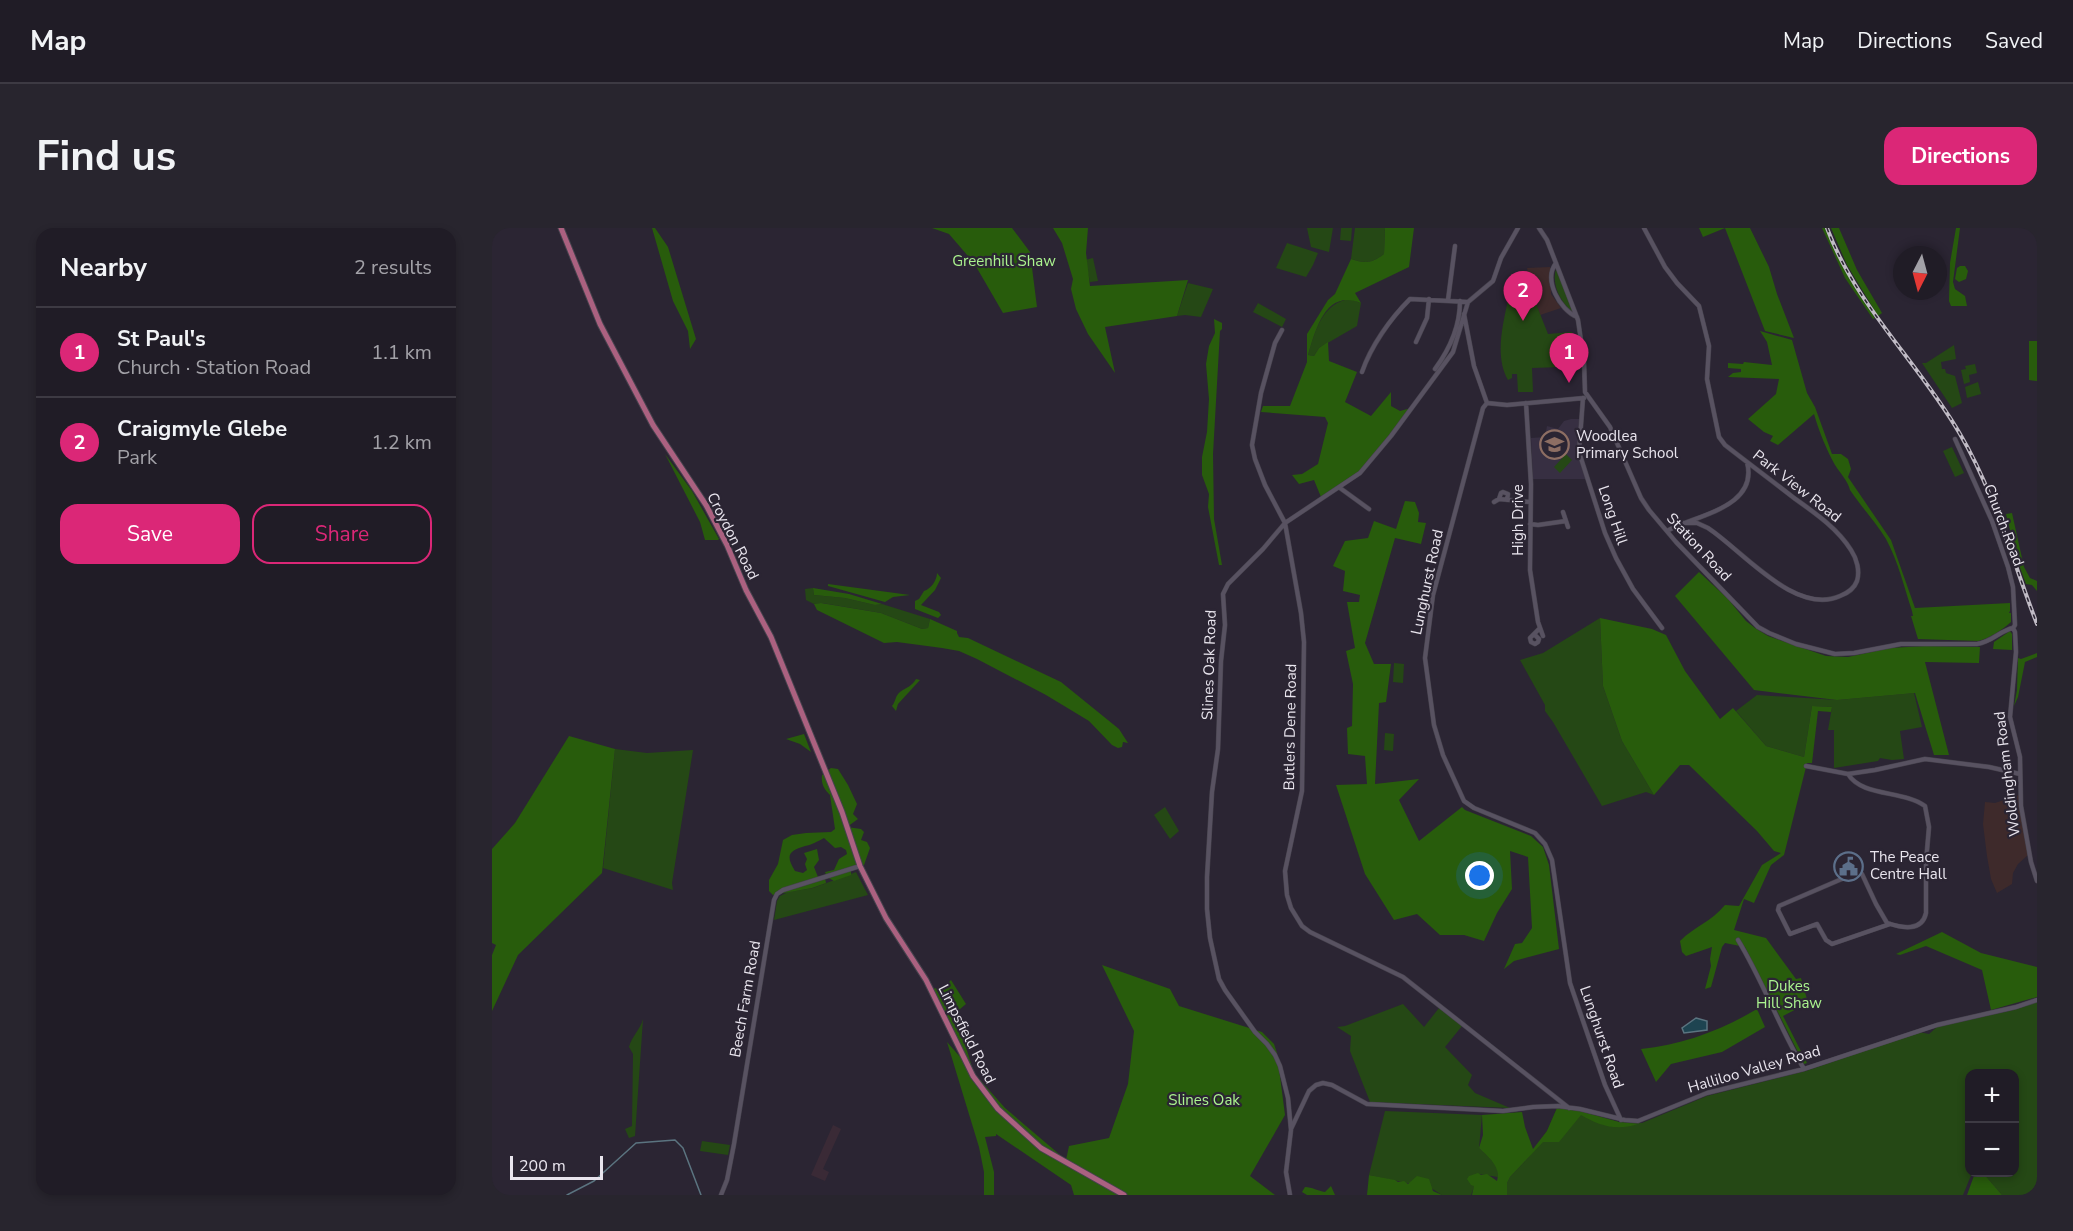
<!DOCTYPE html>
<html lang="en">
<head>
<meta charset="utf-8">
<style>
  :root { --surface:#201c26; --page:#28252e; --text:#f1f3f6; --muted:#a2a1a7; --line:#3d3a43; --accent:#db2777 }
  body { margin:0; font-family:"Nunito Sans",sans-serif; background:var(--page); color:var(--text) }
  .controls { position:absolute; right:18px; bottom:18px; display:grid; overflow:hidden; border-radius:12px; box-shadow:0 3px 9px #0003 }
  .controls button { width:54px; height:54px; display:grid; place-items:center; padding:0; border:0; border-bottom:2px solid var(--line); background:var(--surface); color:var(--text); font:30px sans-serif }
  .compass { position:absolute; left:1401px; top:18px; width:54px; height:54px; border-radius:50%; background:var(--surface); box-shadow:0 3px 9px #0003; rotate:186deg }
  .scale { position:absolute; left:18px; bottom:15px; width:93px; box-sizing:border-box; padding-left:6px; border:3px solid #e9e5ee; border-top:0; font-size:16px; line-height:21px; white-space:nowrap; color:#e9e5ee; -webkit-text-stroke:4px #2b2533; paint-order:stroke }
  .you { position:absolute; left:988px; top:648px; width:21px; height:21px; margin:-15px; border:4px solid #fff; border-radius:50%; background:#1a73e8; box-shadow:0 0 0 9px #1a73e833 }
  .badge { display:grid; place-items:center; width:39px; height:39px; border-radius:50%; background:var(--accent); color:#fff; font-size:20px; font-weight:700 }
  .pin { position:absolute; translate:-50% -50px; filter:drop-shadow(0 2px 3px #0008) }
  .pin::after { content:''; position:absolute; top:32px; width:21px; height:18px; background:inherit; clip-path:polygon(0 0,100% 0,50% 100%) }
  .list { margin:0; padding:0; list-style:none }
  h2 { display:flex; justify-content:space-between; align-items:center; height:78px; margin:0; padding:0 24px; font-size:26px }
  h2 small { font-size:20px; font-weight:400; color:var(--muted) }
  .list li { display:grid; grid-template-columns:39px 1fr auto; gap:18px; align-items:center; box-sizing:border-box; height:90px; padding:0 24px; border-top:2px solid var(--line) }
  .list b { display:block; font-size:22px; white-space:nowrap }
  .list p { margin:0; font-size:20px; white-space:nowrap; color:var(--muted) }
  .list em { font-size:20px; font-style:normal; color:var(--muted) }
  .actions { display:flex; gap:12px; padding:18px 24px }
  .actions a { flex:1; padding:14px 0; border:2px solid var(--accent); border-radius:18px; text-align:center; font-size:21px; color:var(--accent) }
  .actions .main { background:var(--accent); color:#fff }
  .map { position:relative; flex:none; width:1545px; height:967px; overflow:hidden; border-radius:18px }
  header { display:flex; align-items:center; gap:36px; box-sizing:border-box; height:84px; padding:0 30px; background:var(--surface); border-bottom:2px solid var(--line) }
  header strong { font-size:28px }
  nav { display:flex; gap:33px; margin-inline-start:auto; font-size:21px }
  .intro { display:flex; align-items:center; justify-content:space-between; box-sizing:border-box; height:144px; padding:0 36px }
  h1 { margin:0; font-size:42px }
  .button { padding:15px 27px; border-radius:18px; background:var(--accent); color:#fff; font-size:21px; font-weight:700 }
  main { display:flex; gap:36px; padding:0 36px }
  aside { flex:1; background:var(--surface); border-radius:18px; box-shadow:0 3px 9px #0003 }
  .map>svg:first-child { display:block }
  .commercial { fill:#3e2a2b }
  .industrial { fill:#3a2a36 }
  .built { fill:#372f42 }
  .green { fill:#254815 }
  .forest { fill:#285c0c }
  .water { fill:#1e4451; stroke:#5b7480; stroke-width:1.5 }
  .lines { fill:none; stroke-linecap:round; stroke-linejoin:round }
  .stream { stroke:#5b7480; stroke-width:1.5 }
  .minor-casing { stroke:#46424d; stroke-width:5 }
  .major-casing { stroke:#46424d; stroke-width:7 }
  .minor { stroke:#585261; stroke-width:4 }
  .major { stroke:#ab6180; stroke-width:5 }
  .rail-casing { stroke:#c0bbc5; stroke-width:4 }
  .rail { stroke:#2b2533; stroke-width:1.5; stroke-dasharray:4.5; stroke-linecap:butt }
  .labels { text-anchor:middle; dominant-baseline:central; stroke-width:4.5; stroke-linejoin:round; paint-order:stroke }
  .park-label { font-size:15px; fill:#abf48f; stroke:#2b2533 }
  .poi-label { font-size:15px; fill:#e9e5ee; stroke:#2b2533; text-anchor:start }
  .street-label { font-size:15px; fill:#e9e5ee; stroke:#2b2533 }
</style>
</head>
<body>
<header>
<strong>Map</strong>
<nav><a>Map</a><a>Directions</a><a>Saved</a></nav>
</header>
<div class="intro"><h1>Find us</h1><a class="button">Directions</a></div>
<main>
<aside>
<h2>Nearby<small>2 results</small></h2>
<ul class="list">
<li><span class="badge">1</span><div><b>St Paul's</b><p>Church · Station Road</p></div><em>1.1 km</em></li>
<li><span class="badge">2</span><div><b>Craigmyle Glebe</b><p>Park</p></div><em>1.2 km</em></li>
</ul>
<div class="actions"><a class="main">Save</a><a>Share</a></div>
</aside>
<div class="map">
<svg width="1545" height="967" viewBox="0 0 1545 967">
  <rect width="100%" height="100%" fill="#2b2533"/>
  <path class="commercial" d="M1058 39 1059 66 1069 80 1048 87 1039 63 1029 53 1032 44H1036L1035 40Z
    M1527 567 1536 627 1526 636 1521 645 1520 656 1505 665 1499 651 1495 628 1491 596 1493 574 1503 575Z"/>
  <path class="industrial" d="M341 897 349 901 331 941 337 944 333 953 319 947Z"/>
  <path class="built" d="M1079 191H1088L1086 224 1094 251H1041L1039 210 1053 209 1055 198 1066 201 1072 193Z"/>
  <path class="green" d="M815 0H841L837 24 819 19Z
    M849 0H860L859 13 848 12Z
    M863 0H893L892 26C880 35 874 36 859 31Z
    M795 15 826 25 821 37 814 49 784 40Z
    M601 30 606 53 598 54 593 32Z
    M1064 41 1082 85C1069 76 1059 56 1064 41Z
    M1031 43 1029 52 1032 53 1039 63 1056 106 1080 104 1082 121 1062 123H1067L1069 139 1040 140 1041 164H1026L1025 146H1020V150L1016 152C1003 129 1010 100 1016 72H1021Z
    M696 55 721 61 709 89 693 87 685 88Z
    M858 71 869 75 865 98 827 120 822 128 816 127C823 103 830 75 858 71Z
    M766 75 794 91 790 99 761 84Z
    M1462 117 1464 131 1449 134 1450 141H1453L1454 145 1463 148 1470 175 1460 180 1430 135H1434Z
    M1483 136 1485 145 1477 147 1478 154 1472 156 1469 142 1474 141 1473 138Z
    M1486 154 1489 166 1475 170 1473 159Z
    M1460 219 1472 245 1463 249 1451 223Z
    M1074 226 1080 232 1068 245 1062 239Z
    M321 360 322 367 353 370 383 377 390 376 438 391 436 400 430 401 389 385 330 375 322 376 314 372 313 361Z
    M1108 390 1111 458 1130 513 1162 567 1154 564 1110 578 1061 494 1053 483V477L1028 432 1051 425Z
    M902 435 912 436 911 455 901 454Z
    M1422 465 1430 499 1408 503 1412 531 1400 532 1388 530 1386 533 1342 540V502H1336L1340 479 1320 478 1312 529 1274 518 1244 483 1265 467 1345 472Z
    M893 505 902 506 901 523 892 522Z
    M123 521 155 525 201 522 180 655 181 662 111 640Z
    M673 579 687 603 678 611 662 587Z
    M364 644 376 667 282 692 285 673 288 668 296 664 321 660Z
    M1545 774V967H1510L1491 945 1522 944V846H1478V944L1480 945 1471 967H1015V955L1018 949 1036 930 1055 903 1065 880 1087 883 1127 894 1150 895 1215 868 1314 843 1427 804 1437 806 1445 799 1521 782Z
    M911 776 932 799 947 780 970 798 953 819 980 847 976 857 983 865 1018 880 878 874 858 823 859 808 845 799 853 798Z
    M151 791 143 908 137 910 133 901 140 898 141 826 137 819C140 808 148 802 151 791Z
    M893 883 990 887 987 920 1005 937 1006 949 987 946 979 967H950L939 960 877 947Z
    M210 913 238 917 236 927 208 923Z"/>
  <path class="forest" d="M160 0H163L176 19 204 111 198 121 196 103 181 73Z
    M440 0H520L538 24 545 79 511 85 482 35 457 6Z
    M561 0H596L594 25 598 58 696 52 685 88 613 99 623 145 596 106 584 81 579 61 581 51 570 15Z
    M893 0H922L917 39 863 65 869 75C834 61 824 100 816 127L822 128 827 120 836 114 837 133 865 144 853 174 879 188 899 164V178L908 183 919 180 869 242 829 269 822 252 807 256 800 247 810 246 826 236 836 195 833 189 769 184 771 178H798L815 134V106L836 72 843 66 859 31C874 36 880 35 892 26Z
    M1207 0H1258L1277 39 1285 66 1302 110 1273 103 1233 0 1211 9Z
    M1330 0H1334L1351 39 1383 90 1381 91 1353 50Z
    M1339 0H1347L1365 42 1390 85 1386 88 1355 37Z
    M1464 0H1468L1461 54 1463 61 1473 68 1475 78H1459L1457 73 1458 35Z
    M1468 38H1473L1476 43 1474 51 1467 54 1463 51 1465 40Z
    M722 91 730 95V101L728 103 721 226 722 291 730 337H727L716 279 717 266 710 247V229L715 204 717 171 714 136 717 118 723 105Z
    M1268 103 1300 112 1315 165 1323 179 1340 226H1349L1356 231 1359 241 1356 249 1399 312 1423 380 1518 375V383L1517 385H1519V394C1510 402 1498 410 1486 413L1426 411 1419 388H1421L1420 383C1412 359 1406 333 1394 311 1383 293 1370 280 1358 262 1356 253 1348 245 1343 237 1334 221 1327 203 1322 186L1286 217 1278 213 1281 208 1272 204 1256 191 1284 166 1287 151 1236 149 1241 145 1249 144V141L1236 140V135L1251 136 1252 134 1280 137 1275 114Z
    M1537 113H1545V153L1537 152Z
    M173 226 200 263 227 311 226 312H213L208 294Z
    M913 273 923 274 927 285 926 294 934 295 929 316 903 310 873 415 882 436H899L894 474 887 475 883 556 927 551 907 572 927 613 970 579 973 582 1039 608 1051 619 1057 637 1067 721 1022 733 1012 741 1023 716 1030 715 1040 700 1036 629 1018 623 1020 661 1005 685 992 713 972 707H948L925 686 902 692 873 646 844 557 875 556 873 528 856 526 855 500 860 498 861 456 854 423 863 420 855 374H867L868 367 851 363 853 343 841 338 853 313 876 310 882 293 904 301Z
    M1520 285 1532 339 1538 350 1545 353V363L1540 357 1534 356 1526 334 1514 286Z
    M1207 344 1236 371 1254 393 1263 400 1276 408 1334 428 1356 429 1398 420 1433 418 1488 419 1487 435 1433 434 1457 527H1442L1423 465 1345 472 1262 462 1183 368Z
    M445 345 449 350 443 362 429 377 447 384 449 387 446 390 423 381V373L427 371 432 363C439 361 445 352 445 345Z
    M336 356 418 367 401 369 393 374 336 358Z
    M321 360 357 366 390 376 383 377 353 370 322 367Z
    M329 375 389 385 430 401 436 400 438 391 465 403V405L467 409 476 410 569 454 627 501 636 515 631 514 630 519 626 520 620 517 597 493 554 467 485 431 467 423 450 420 405 414 392 415 325 382 322 376Z
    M1108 390 1160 401 1174 407 1193 443 1228 491 1241 480 1274 518 1312 529 1320 478 1340 479 1339 484 1326 483 1320 535H1315L1292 627 1279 637 1262 675 1252 671 1242 702 1274 710 1304 751 1309 750 1316 775 1291 788 1315 835 1312 836 1253 719 1233 715 1230 719 1219 759 1213 761 1219 738 1218 731 1220 719 1194 728 1190 724 1188 713C1203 698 1219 694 1233 677L1247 678 1270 637 1289 625 1282 623 1265 603 1197 537H1188L1162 567 1130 513 1111 458Z
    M1518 403 1520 406V422L1501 421 1502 414Z
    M1545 425V429L1533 434 1526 469 1522 478 1525 462 1526 430 1529 431Z
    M424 451 428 452 406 476 404 483 400 478C404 473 403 468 408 464 415 459 419 459 424 451Z
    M312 506 319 524 308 516 294 511Z
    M77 508 123 521 110 645 26 727 0 783V727L4 717 0 715V621L23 595Z
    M339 540 346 541 356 557 365 576 361 586 366 591 355 599 369 601 372 604 369 612 375 614 378 620 372 637 365 638 359 642V647L342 653 335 649 333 644 342 642 347 631 355 626 354 622 349 619 343 620 332 610C326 613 320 617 313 618 297 623 293 627 303 643L311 645 315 642 313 636 315 631 312 625 325 621 327 632 322 639 326 649 330 648 333 650 334 655 320 660 281 667 277 663V652L286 636 291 612 300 607 314 605 339 604 343 601 338 567C332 561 329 556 330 547Z
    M1450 704 1489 725 1545 739V769L1499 782 1490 742 1434 718 1408 727 1404 726Z
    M610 737 678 761 687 778 770 804 782 816 785 825 793 887 758 948 783 967H582L579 957 504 906V908L493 909 502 944V967H492V944L487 919 455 814 477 839 439 760 450 761 459 752 474 776 468 781 457 785 472 813 482 845 513 880 574 932 577 918 617 910 636 856 642 803Z
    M1265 781 1273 799 1230 824 1179 836 1164 854 1149 821C1190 817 1230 802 1265 781Z
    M1065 880 1087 883 1127 894 1146 896C1124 903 1108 898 1089 887L1067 914H1051L1018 949 1015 955V967H980L982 958 979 957 975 951 977 948 986 945 989 947 995 946 1005 953C1009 938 997 930 987 920L991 907 990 887 1030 884 1033 899 1041 921 1055 903Z
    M1483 945H1491L1510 967H1475Z
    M877 947 903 952 906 954 912 953 916 956 925 948 937 951 941 963 950 967H875Z
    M839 958 843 967H815L810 964 813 959C820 959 826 963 833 964Z"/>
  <path class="water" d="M1204 790 1215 793V802L1192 805 1190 800Z"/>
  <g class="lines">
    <path class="stream" d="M75 967 102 953 144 915 183 912 191 920 209 967"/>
    <defs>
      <path id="minor" d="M1047 0 1055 12 1086 92 1092 133 1093 164 1118 199 1149 270 1157 282 1184 314 1266 399 1277 405 1304 416 1343 426 1362 425 1409 416H1485C1500 414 1509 402 1521 400L1523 397 1521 359 1516 339 1500 293 1463 211
        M1152 0 1173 39 1185 55 1207 78 1217 118 1215 151 1227 209 1233 217C1256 235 1279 252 1302 270 1323 285 1345 300 1359 322 1365 331 1368 343 1365 353 1362 361 1356 365 1348 368 1303 388 1251 323 1216 300L1205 295H1189
        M1064 35C1051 52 1068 82 1085 89
        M956 72 963 18
        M972 86 982 138 995 175 991 180 941 367 933 430 942 497 951 527 972 573 982 580 1043 605 1053 616 1060 632 1078 755 1113 857 1129 892
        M790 102 783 115 769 165 760 217 763 231 773 257 793 295 809 385 812 414 810 563 793 643 795 667 799 680 810 698 818 704 911 749 1077 880
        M924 114 935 90 937 71
        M943 141C957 122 968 98 968 73
        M870 144C879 118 898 91 918 71L976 74
        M1091 170 1087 224 1113 305 1124 330 1141 361 1170 400
        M995 175 1015 177 1092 170
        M1034 175 1039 256 1038 342 1046 394 1051 408
        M848 260 877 281
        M1007 271 1038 274
        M1002 274 1007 271 1009 265 1011 264 1016 266 1015 272
        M1071 284 1076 299
        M1038 296 1046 297 1074 293
        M1175 303C1203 287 1267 280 1255 234
        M1521 400 1523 404 1524 424 1518 489 1528 529 1529 578 1539 634 1545 653
        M1043 407 1047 411 1046 414 1043 416 1039 414 1038 410 1048 400
        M1314 538 1356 546 1383 542 1433 531 1497 539 1528 546
        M1356 546C1370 569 1411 562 1433 578L1437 599 1434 634V685C1430 704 1410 700 1395 695L1384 676 1370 646 1366 644 1287 678 1286 682 1298 706 1325 696 1334 712 1340 716 1398 696
        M1246 712C1271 753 1287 799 1312 841
        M799 901 817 863 824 857 831 855 840 857 875 876 1011 883 1041 879 1066 878 1088 881 1133 892 1146 893 1215 865 1312 841 1445 797 1524 779 1545 772
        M229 967 235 952 242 916 282 672 285 666 291 662 368 638
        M798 967 794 944 799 902 796 870 788 838 783 827 775 816 763 804 733 762 727 751 718 710 715 681V649L720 564 726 521 729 433 733 397 731 366 736 356 771 321 793 295 868 245 899 208 961 124 976 74 1001 53 1009 30 1026 0"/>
      <path id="major" d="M69 0 108 96 161 197 214 277 235 317 254 362 279 409 350 584 368 638 394 690 434 752 481 848 506 881 549 920 632 967"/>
    </defs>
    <use href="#minor" class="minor-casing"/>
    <use href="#major" class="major-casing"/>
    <use href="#minor" class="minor"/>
    <use href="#major" class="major"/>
    <defs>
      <path id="rail" d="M1335 0C1364 78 1427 135 1468 206 1503 265 1520 332 1545 396"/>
    </defs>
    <use href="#rail" class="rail-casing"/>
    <use href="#rail" class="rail"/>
  </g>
  <defs>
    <symbol id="school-ring" viewBox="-11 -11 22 22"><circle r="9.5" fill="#2b2533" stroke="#8d6e63" stroke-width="1.5"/><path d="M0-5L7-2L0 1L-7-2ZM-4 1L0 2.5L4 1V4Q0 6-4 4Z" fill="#8d6e63"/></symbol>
    <symbol id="civic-ring" viewBox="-11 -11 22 22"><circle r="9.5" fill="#2b2533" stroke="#5c6f8a" stroke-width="1.5"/><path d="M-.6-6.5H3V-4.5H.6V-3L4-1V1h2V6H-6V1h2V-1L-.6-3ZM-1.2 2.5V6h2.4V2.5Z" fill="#5c6f8a"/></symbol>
  </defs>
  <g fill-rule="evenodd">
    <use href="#school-ring" x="1046" y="200" width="33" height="33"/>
    <use href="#civic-ring" x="1340" y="622" width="33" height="33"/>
  </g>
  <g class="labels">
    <g class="park-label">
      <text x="512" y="33">Greenhill Shaw</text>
      <text x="1297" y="758">Dukes<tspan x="1297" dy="17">Hill Shaw</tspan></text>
      <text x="712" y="872">Slines Oak</text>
    </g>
    <g class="poi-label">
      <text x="1084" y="208">Woodlea<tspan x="1084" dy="17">Primary School</tspan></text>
      <text x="1378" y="629">The Peace<tspan x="1378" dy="17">Centre Hall</tspan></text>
    </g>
    <g class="street-label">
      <text transform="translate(1305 258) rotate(38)">Park View Road</text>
      <text transform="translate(1121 287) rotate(71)">Long Hill</text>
      <text transform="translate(1026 292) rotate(-90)">High Drive</text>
      <text transform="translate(1512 297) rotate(69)">Church Road</text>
      <text transform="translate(241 308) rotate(63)">Croydon Road</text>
      <text transform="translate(1207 319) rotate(47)">Station Road</text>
      <text transform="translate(935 354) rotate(-78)">Lunghurst Road</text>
      <text transform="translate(717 437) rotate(-88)">Slines Oak Road</text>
      <text transform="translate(798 499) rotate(-89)">Butlers Dene Road</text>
      <text transform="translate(1515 546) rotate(-97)">Woldingham Road</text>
      <text transform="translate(253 771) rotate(-80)">Beech Farm Road</text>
      <text transform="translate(475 806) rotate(63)">Limpsfield Road</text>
      <text transform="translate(1110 809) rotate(71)">Lunghurst Road</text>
      <text transform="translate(1262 841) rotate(-16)">Halliloo Valley Road</text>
    </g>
  </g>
</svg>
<div class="controls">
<button>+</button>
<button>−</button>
</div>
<svg class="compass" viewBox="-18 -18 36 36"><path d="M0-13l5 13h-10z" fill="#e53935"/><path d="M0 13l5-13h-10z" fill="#a2a1a7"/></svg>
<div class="scale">200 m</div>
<div class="you"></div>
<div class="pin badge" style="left:1077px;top:155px">1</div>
<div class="pin badge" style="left:1031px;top:93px">2</div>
</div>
</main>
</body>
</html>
